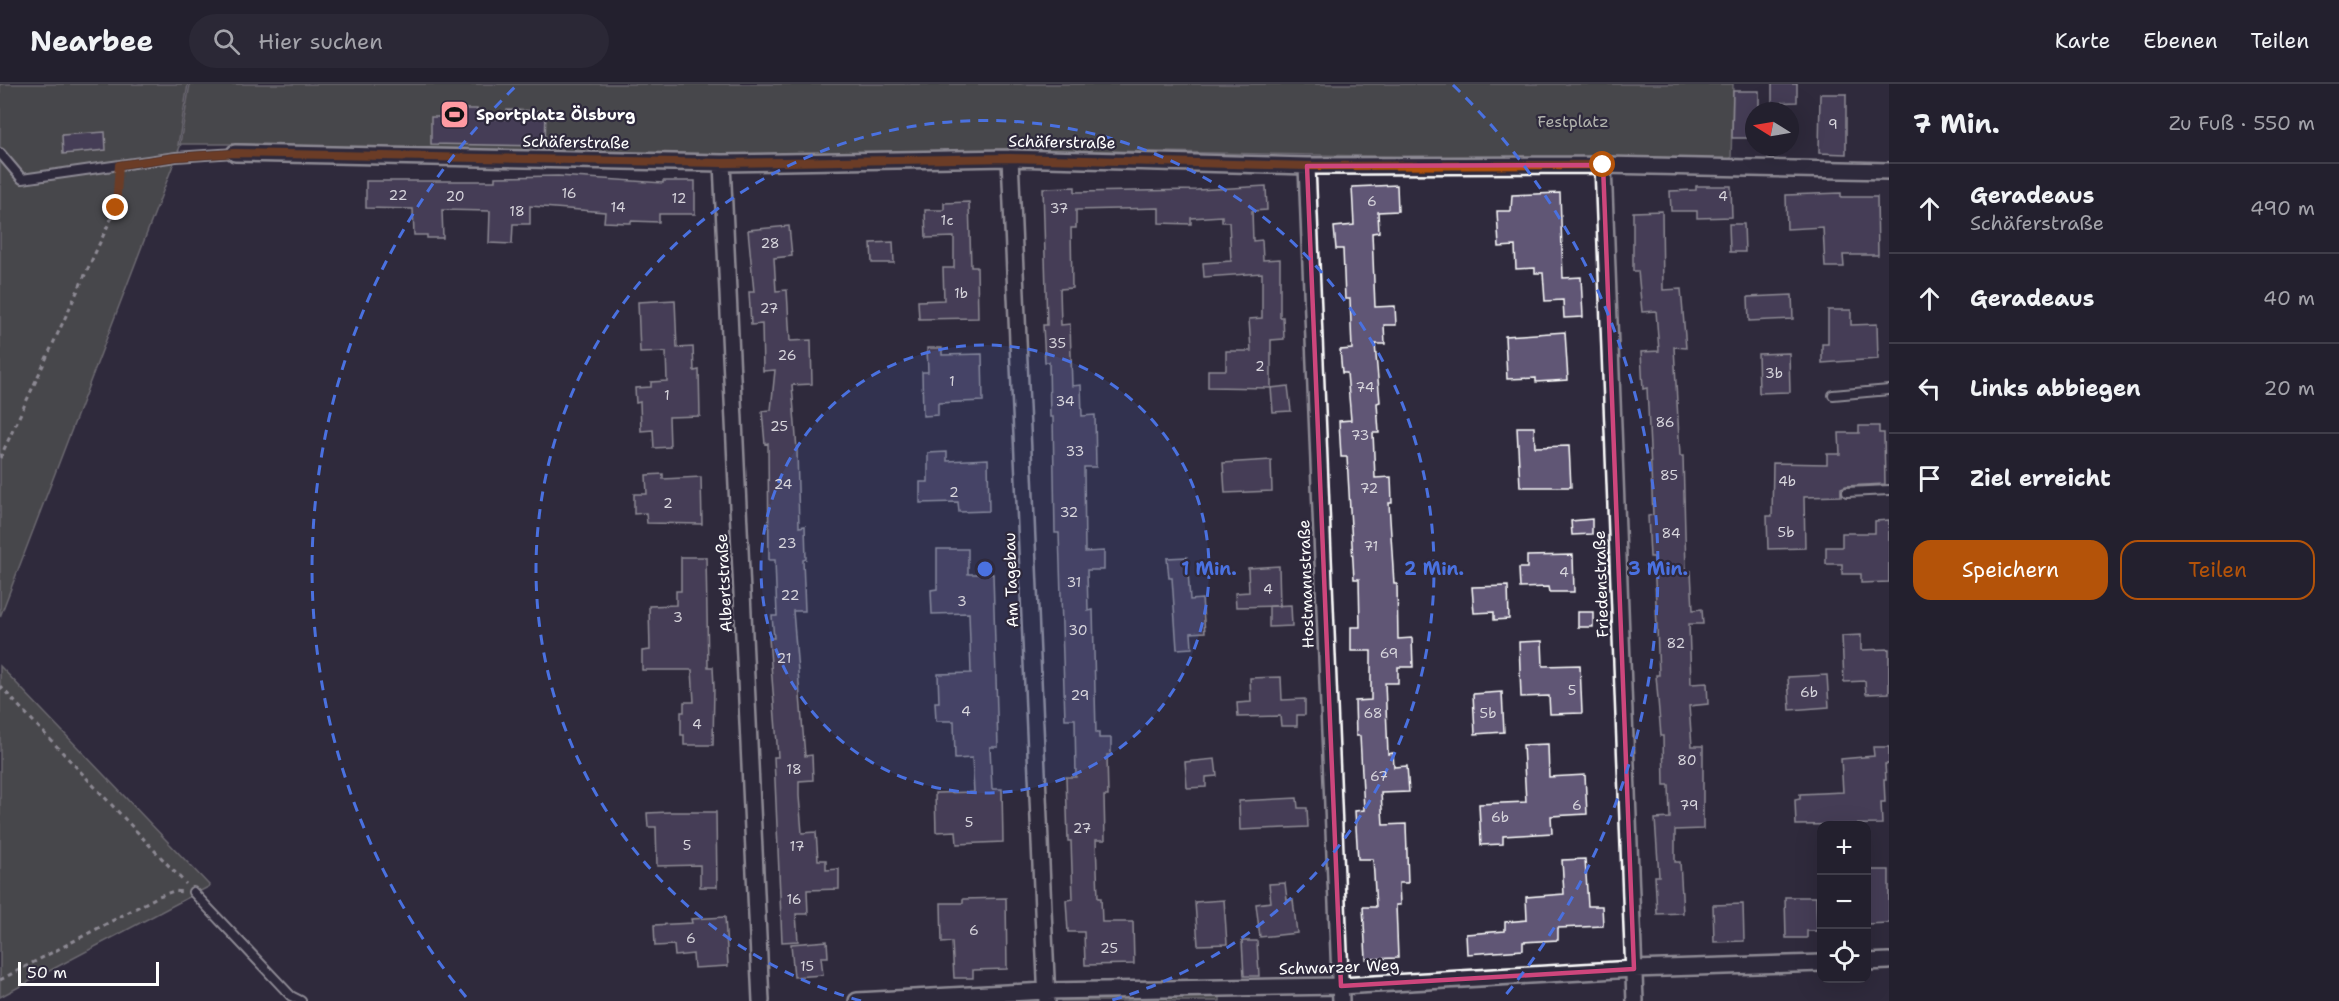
<!DOCTYPE html>
<html lang="de">
<head>
<meta charset="utf-8">
<style>
  :root { --surface:#23202e; --page:#2b2836; --text:#f1f3f6; --muted:#a3a3aa; --line:#403e4a; --accent:#b45309 }
  body { margin:0; font-family:"Shantell Sans",sans-serif; background:var(--page); color:var(--text) }
  .controls { position:absolute; right:18px; bottom:18px; display:grid; overflow:hidden; border-radius:12px; box-shadow:0 6px 24px #0002 }
  .controls button { width:54px; height:54px; display:grid; place-items:center; padding:0; border:0; border-bottom:2px solid var(--line); background:var(--surface); color:var(--text); font:30px sans-serif }
  .compass { position:absolute; left:1745px; top:18px; width:54px; height:54px; border-radius:50%; background:var(--surface); box-shadow:0 6px 24px #0002; rotate:281deg }
  .scale { position:absolute; left:18px; bottom:15px; width:141px; box-sizing:border-box; padding-left:6px; border:3px solid #fff; border-top:0; font-size:16px; line-height:21px; white-space:nowrap; color:#fff; -webkit-text-stroke:4px #2f2a3d; paint-order:stroke }
  .stop { position:absolute; width:18px; height:18px; margin:-14px; border:4px solid #b45309; border-radius:50%; background:#fff }
  .stop.end { background:#b45309; border-color:#fff; box-shadow:0 2px 6px #0008 }
  .list { margin:0; padding:0; list-style:none }
  h2 { display:flex; justify-content:space-between; align-items:center; height:78px; margin:0; padding:0 24px; font-size:26px }
  h2 small { font-size:20px; font-weight:400; color:var(--muted) }
  .list li { display:grid; grid-template-columns:39px 1fr auto; gap:18px; align-items:center; box-sizing:border-box; height:90px; padding:0 24px; border-top:2px solid var(--line) }
  .list b { display:block; font-size:22px; white-space:nowrap }
  .list p { margin:0; font-size:20px; white-space:nowrap; color:var(--muted) }
  .list em { font-size:20px; font-style:normal; color:var(--muted) }
  .actions { display:flex; gap:12px; padding:18px 24px }
  .actions a { flex:1; padding:14px 0; border:2px solid var(--accent); border-radius:18px; text-align:center; font-size:21px; color:var(--accent) }
  .actions .main { background:var(--accent); color:#fff }
  .icon { flex:none; width:33px; height:33px; fill:none; stroke:currentColor; stroke-width:2; stroke-linecap:round; stroke-linejoin:round }
  .map { position:relative; flex:none; width:1889px; height:917px; overflow:hidden }
  header { display:flex; align-items:center; gap:36px; box-sizing:border-box; height:84px; padding:0 30px; background:var(--surface); border-bottom:2px solid var(--line) }
  header strong { font-size:28px }
  nav { display:flex; gap:33px; margin-inline-start:auto; font-size:21px }
  .search { width:420px; height:54px; background:var(--page); display:flex; align-items:center; gap:15px; box-sizing:border-box; padding:0 21px; border-radius:33px; color:var(--muted); font-size:22px }
  main { display:flex }
  aside { flex:1; background:var(--surface) }
  .map>svg:first-child { display:block }
  .green { fill:#656a5d; stroke:#b2b4ae; stroke-width:1.5 }
  .building { fill:#605774; stroke:#fff; stroke-width:1.5 }
  .lines { fill:none; stroke-linecap:round; stroke-linejoin:round }
  .service-casing { stroke:#fff; stroke-width:12 }
  .minor-casing { stroke:#fff; stroke-width:20 }
  .path { stroke:#fff; stroke-width:3; stroke-dasharray:4.5 4.5; stroke-linecap:butt }
  .service { stroke:#2f2a3d; stroke-width:8 }
  .minor { stroke:#2f2a3d; stroke-width:15 }
  .route { stroke:#b45309; stroke-width:8 }
  .marked { fill:none; stroke:#ce467c; stroke-width:4.5; stroke-linejoin:round }
  .ring { fill:none; stroke:#4a71e0; stroke-width:3; stroke-dasharray:10 8 }
  .labels { text-anchor:middle; dominant-baseline:central; stroke-width:4.5; stroke-linejoin:round; paint-order:stroke }
  .number-label { font-size:14px; fill:#d7d5dc }
  .poi-label { font-size:16px; font-weight:bold; fill:#fff; stroke:#2f2a3d; text-anchor:start }
  .park-label { font-size:16px; fill:#b2b4ae; stroke:#2f2a3d }
  .street-label { font-size:16px; fill:#fff; stroke:#2f2a3d }
  .centre { fill:#4a71e0; stroke:#2f2a3d; stroke-width:3 }
  .ring-label { font-size:18px; text-anchor:middle; font-weight:bold; fill:#4a71e0; stroke:#2f2a3d; stroke-width:4.5; stroke-linejoin:round; paint-order:stroke }
</style>
</head>
<body>
<header>
<strong>Nearbee</strong>
<div class="search"><svg class="icon" aria-label="search" viewBox="0 0 24 24"><circle cx="10" cy="10" r="6"/><path d="M15 15l6 6"/></svg>Hier suchen</div>
<nav><a>Karte</a><a>Ebenen</a><a>Teilen</a></nav>
</header>
<main>
<div class="map">
<svg width="1889" height="917" viewBox="0 0 1889 917">
  <rect width="100%" height="100%" fill="#2f2a3d"/>
  <filter id="ink" filterUnits="userSpaceOnUse"><feTurbulence type="fractalNoise" baseFrequency=".0167" numOctaves="2"/><feDisplacementMap in="SourceGraphic" scale="12" xChannelSelector="R" yChannelSelector="G"/><feConvolveMatrix kernelMatrix="1 2 1 2 8 2 1 2 1" color-interpolation-filters="sRGB"/></filter>
  <g filter="url(#ink)">
    <path class="green" d="M0 0H188L178 61 180 60 190 0H1733L1731 75 1419 73 1010 65 723 74 361 66 237 60H181L0 533Z
      M0 582 210 802 0 913Z
      M1220 908V917H1061V914Z"/>
    <path class="building" d="M1772 0H1797V18L1772 19Z
      M1733 7H1759V27H1754V54H1732Z
      M1820 10H1846V70L1819 69Z
      M448 25H477L476 34 507 35V26L546 27 545 62 431 60V33H448Z
      M105 48 106 66 63 70 62 51Z
      M558 92 663 99V97H695V130H659V138L631 137V139H628L604 138 605 128 530 122V140H513L512 160 489 159 490 127 442 126 443 154H427V151H414L413 125 366 124V97H495V93Z
      M1397 101 1398 127 1378 128 1379 148 1372 149 1375 223 1395 222 1396 241H1384L1385 260H1375L1380 318 1377 319 1379 349H1373L1375 394 1391 393 1392 419H1389L1394 500H1397L1398 555 1412 554 1413 583H1398V599H1385L1388 670 1393 669 1394 683 1407 682 1409 708 1381 709 1383 741 1406 740 1408 799H1399L1400 821H1396L1398 874 1366 875 1363 823H1376L1373 775H1358L1355 727 1364 726 1360 652H1356L1355 617 1371 616V567H1351V543H1360L1359 495H1354L1347 373H1341L1339 337 1351 336 1347 289H1342L1340 266 1352 265 1350 215H1345L1343 165H1336L1334 143 1354 141 1352 103Z
      M1266 102 1267 126 1252 127 1253 157 1262 156 1263 176 1280 175V233H1283L1284 255 1271 256V304L1208 303V286H1226V267H1251L1249 235 1262 234V189L1204 193 1203 179 1231 177 1229 138H1222V132L1191 134V140L1159 139V124L1076 126V144H1071L1072 204 1060 205 1061 241 1070 240 1072 302 1081 301 1082 332 1095 331 1096 383H1084L1085 468 1104 467V486H1087L1088 527 1093 526 1096 649H1099V654H1111V671H1107L1108 712H1104L1105 756H1096L1098 814H1101L1102 838H1133L1134 880 1085 881 1084 848H1068L1066 816 1073 815 1071 757H1068L1066 693H1076L1075 635H1065L1059 449H1055L1053 333H1050L1049 278H1045L1043 241H1047L1043 104 1075 103V108L1197 106Z
      M1696 102H1731L1732 133 1697 134V127H1671L1670 107 1696 106Z
      M1560 109 1563 194 1581 193 1583 233 1564 234 1563 216 1545 217 1543 189H1535V184L1516 185 1515 162 1499 163 1497 127H1511L1512 111Z
      M1841 109V113H1877L1878 171H1843L1844 183H1825L1823 143 1787 145 1786 111Z
      M969 118 971 183H977L978 234 919 235 918 217 944 216 943 184H954V153L926 154 925 126H944V119Z
      M1662 127 1663 206 1681 205 1686 264 1674 263 1680 372H1683L1686 487H1691L1693 526 1702 525 1703 540H1689L1691 600 1707 599 1708 620 1689 622 1692 662H1703V745L1675 746V778H1680L1683 829 1657 830 1655 792H1659L1655 735 1670 734 1669 701H1664L1663 652H1661L1656 591H1659L1654 473H1650L1648 432 1653 431 1650 364 1647 304 1643 305 1641 268 1659 267 1656 227 1642 228 1638 187H1633V128Z
      M1729 140H1744L1745 168H1730Z
      M789 142 792 172 774 174 776 207 787 206 790 257 811 256 812 300 792 301 797 366 799 443 805 442 806 475 803 476 805 527H793L805 672 812 671 813 696 799 697V712L802 749 816 748 818 776H826V786L839 785V805L807 806 808 830H796L798 857 782 858 774 673H778L769 554H774L772 532H777L775 476H769L768 359 765 360 762 327 771 326 775 286 763 287 762 240 751 241 749 208H754L748 146Z
      M893 158 894 179H872L871 159Z
      M1792 211 1793 235 1749 237 1748 213Z
      M675 216 677 264 693 263 694 287 699 286 700 332 669 333 670 363 654 364 653 346 641 347 640 318 636 319 635 304 651 303V298L667 297 666 268 640 269 638 218Z
      M1828 226H1851V241L1877 240 1878 275 1822 279V260H1828Z
      M1565 248 1568 296 1536 298V294L1507 295 1505 252Z
      M927 264H942V271L982 270 983 317 938 319V331L923 332 922 288H928Z
      M1789 269 1790 308 1759 309 1758 270Z
      M1288 302 1291 327 1273 328 1271 304Z
      M1859 342H1879V349H1884L1885 400 1846 402 1841 404V412L1804 413 1805 464 1768 465 1767 432H1772L1773 379 1827 380V370H1840L1839 349H1859Z
      M1517 343H1534L1535 363 1569 362 1571 403H1520Z
      M947 368V377L988 375 989 427 959 428 958 418 920 419V398H928V369Z
      M1271 376 1272 407 1225 409 1223 379Z
      M663 390V395L701 393 702 440 647 439 646 429 634 430V410H647L646 391Z
      M1592 435V450L1572 451 1571 437Z
      M1889 436V498L1861 499V490H1842V480H1826V463H1842V449H1875V437Z
      M937 465H968V490H993L998 663H990L992 705H1002L1003 758 957 760 956 747 936 748 935 709 974 708 972 674 955 675 954 637H936L935 618H939L938 590 971 589 969 529 932 530 931 506 937 505Z
      M1573 471 1574 508H1549L1548 503 1520 504 1519 484H1527V472Z
      M681 473H706L708 583H713L714 603 713 661H684V651H681V628H684V618H694L692 586H642V567L650 566 649 522 676 521V507H681Z
      M1187 473 1190 516 1202 515 1205 548 1191 549 1192 564 1177 565 1172 494H1169L1167 474Z
      M1279 482 1280 522 1236 523 1235 509 1249 508 1248 484Z
      M1508 502 1509 535 1494 536V528L1474 529 1472 503Z
      M1291 521 1292 542 1269 543V522Z
      M1578 528H1593V543H1578Z
      M1861 551V566L1889 565V609L1866 610 1865 597 1844 598 1842 552Z
      M1542 557 1543 582 1580 581 1582 629 1550 630 1549 612 1521 613 1519 558Z
      M1827 591 1829 623 1790 626 1788 593Z
      M1281 593 1282 616 1305 615V631H1297V642H1281L1280 632 1238 633 1237 619 1251 618 1250 594Z
      M1502 608 1504 648 1475 650 1473 610Z
      M1548 660 1549 693 1585 691 1587 730 1551 732 1552 749 1503 752V760L1481 761 1479 720 1526 718 1523 661Z
      M1873 663H1889V680H1885L1886 696H1884L1885 718H1881L1882 740 1796 741 1795 716 1800 715V710L1843 708 1841 675 1874 672Z
      M1215 675 1217 692 1206 693V703L1187 704 1185 678Z
      M1297 714 1298 724H1307L1308 743 1240 746 1239 717Z
      M669 728H716L717 803H700V781L657 782 656 743H648L647 729Z
      M1585 775 1588 822H1602L1603 842 1558 844V856L1523 858V866L1467 870 1466 850 1505 847V838L1527 836 1526 813 1564 810 1562 776Z
      M1866 786H1889V839L1866 840Z
      M1285 799 1287 816H1293L1297 849 1260 853 1256 820 1271 818 1269 800Z
      M1785 813H1816L1817 847H1807V854H1786Z
      M1006 814 1007 885 973 886V894H954L952 858 942 859 941 819H963V815Z
      M1224 816 1227 860 1198 861 1195 818Z
      M1743 820 1744 857 1714 858 1713 821Z
      M725 833 728 882 694 884 693 870 675 872 674 861 655 862 654 841 692 839 691 835Z
      M827 857 828 873H821L823 891 794 893 791 860Z
      M1242 857H1257L1259 892H1244Z"/>
    <g class="lines">
      <defs>
        <path id="service" d="M0 69 22 95 176 73 235 69
          M1833 311 1889 306
          M1847 408 1889 406
          M193 808 291 912 301 917"/>
        <path id="minor" d="M235 69 722 79 1010 74 1307 82 1603 81 1889 87
          M1010 74 1047 917
          M722 79 761 917
          M1603 81 1635 917
          M1307 82 1341 917
          M1866 878 1889 877
          M857 917 1046 907 1341 902 1634 885 1822 879"/>
      </defs>
      <use href="#service" class="service-casing"/>
      <use href="#minor" class="minor-casing"/>
      <path class="path" d="M0 374 116 124 118 93
        M0 602 186 800
        M0 896 159 812 174 807 182 808"/>
      <use href="#service" class="service"/>
      <use href="#minor" class="minor"/>
    </g>
  </g>
  <g class="lines" filter="url(#ink)">
    <path class="route" d="M116 124 119 81 176 73 235 69 722 79 1010 74 1307 82 1603 81"/>
  </g>
  <path d="M0 0H1889V917H0ZM1603 81 1634 885 1341 902 1307 82Z" fill="#2f2a3d" fill-opacity=".55" fill-rule="evenodd"/>
  <path class="marked" d="M1603 81 1634 885 1341 902 1307 82Z"/>
  <circle cx="985" cy="485" r="224" fill="#4a71e0" fill-opacity=".12"/>
  <g class="ring">
    <circle cx="985" cy="485" r="224"/>
    <path d="M861 917A449 449 0 1 1 1109 917"/>
    <path d="M466 913A673 673 0 0 1 517 1M1453 1A673 673 0 0 1 1504 913"/>
  </g>
  <defs>
    <symbol id="stadium-square" viewBox="-11 -11 22 22"><rect x="-9" y="-9" width="18" height="18" rx="4" fill="#ff9aa2" stroke="#2f2a3d"/><path d="M0-5a6.5 5 0 1 0 0 10a6.5 5 0 1 0 0-10ZM-3.5-1.8h7v3.6h-7Z" fill="#111"/></symbol>
  </defs>
  <g fill-rule="evenodd">
    <use href="#stadium-square" x="438" y="14" width="33" height="33"/>
  </g>
  <g class="labels">
    <g class="number-label">
      <text x="1833" y="40">9</text>
      <text x="569" y="109">16</text>
      <text x="398" y="111">22</text>
      <text x="455" y="112">20</text>
      <text x="1723" y="112">4</text>
      <text x="679" y="114">12</text>
      <text x="1372" y="117">6</text>
      <text x="618" y="123">14</text>
      <text x="1059" y="124">37</text>
      <text x="517" y="127">18</text>
      <text x="947" y="136">1c</text>
      <text x="770" y="159">28</text>
      <text x="961" y="209">1b</text>
      <text x="769" y="224">27</text>
      <text x="1057" y="259">35</text>
      <text x="787" y="271">26</text>
      <text x="1260" y="282">2</text>
      <text x="1774" y="289">3b</text>
      <text x="952" y="297">1</text>
      <text x="1365" y="303">74</text>
      <text x="667" y="311">1</text>
      <text x="1065" y="317">34</text>
      <text x="1665" y="338">86</text>
      <text x="779" y="342">25</text>
      <text x="1360" y="351">73</text>
      <text x="1075" y="367">33</text>
      <text x="1669" y="391">85</text>
      <text x="1787" y="397">4b</text>
      <text x="783" y="400">24</text>
      <text x="1369" y="404">72</text>
      <text x="954" y="408">2</text>
      <text x="668" y="419">2</text>
      <text x="1069" y="428">32</text>
      <text x="1786" y="448">5b</text>
      <text x="1671" y="449">84</text>
      <text x="787" y="459">23</text>
      <text x="1371" y="462">71</text>
      <text x="1564" y="488">4</text>
      <text x="1074" y="498">31</text>
      <text x="1268" y="505">4</text>
      <text x="790" y="511">22</text>
      <text x="962" y="517">3</text>
      <text x="678" y="533">3</text>
      <text x="1078" y="546">30</text>
      <text x="1676" y="559">82</text>
      <text x="1389" y="569">69</text>
      <text x="784" y="574">21</text>
      <text x="1572" y="606">5</text>
      <text x="1809" y="608">6b</text>
      <text x="1080" y="611">29</text>
      <text x="966" y="627">4</text>
      <text x="1373" y="629">68</text>
      <text x="1488" y="629">5b</text>
      <text x="697" y="640">4</text>
      <text x="1687" y="676">80</text>
      <text x="794" y="685">18</text>
      <text x="1379" y="692">67</text>
      <text x="1577" y="721">6</text>
      <text x="1689" y="721">79</text>
      <text x="1500" y="733">6b</text>
      <text x="969" y="738">5</text>
      <text x="1082" y="744">27</text>
      <text x="687" y="761">5</text>
      <text x="797" y="762">17</text>
      <text x="794" y="815">16</text>
      <text x="974" y="846">6</text>
      <text x="691" y="854">6</text>
      <text x="1109" y="864">25</text>
      <text x="807" y="882">15</text>
    </g>
    <g class="poi-label">
      <text x="476" y="30">Sportplatz Ölsburg</text>
    </g>
    <g class="park-label">
      <text x="1573" y="37">Festplatz</text>
    </g>
    <g class="street-label">
      <text transform="translate(576 58) rotate(1)">Schäferstraße</text>
      <text transform="translate(1062 58) rotate(1)">Schäferstraße</text>
      <text transform="translate(1011 496) rotate(-92)">Am Tagebau</text>
      <text transform="translate(724 499) rotate(-93)">Albertstraße</text>
      <text transform="translate(1306 500) rotate(-92)">Hostmannstraße</text>
      <text transform="translate(1601 500) rotate(-92)">Friedenstraße</text>
      <text transform="translate(1339 883) rotate(-2)">Schwarzer Weg</text>
    </g>
  </g>
  <circle cx="985" cy="485" r="9" class="centre"/>
  <g class="ring-label">
    <text x="1209" y="491">1 Min.</text>
    <text x="1434" y="491">2 Min.</text>
    <text x="1658" y="491">3 Min.</text>
  </g>
</svg>
<div class="controls">
<button>+</button>
<button>−</button>
<button><svg class="icon" aria-label="locate" viewBox="0 0 24 24"><circle cx="12" cy="12" r="6"/><path d="M12 2v4M12 18v4M2 12h4M18 12h4"/></svg></button>
</div>
<svg class="compass" viewBox="-18 -18 36 36"><path d="M0-13l5 13h-10z" fill="#e53935"/><path d="M0 13l5-13h-10z" fill="#a3a3aa"/></svg>
<div class="scale">50 m</div>
<div class="stop" style="left:1603px;top:81px"></div>
<div class="stop end" style="left:116px;top:124px"></div>
</div>
<aside>
<h2>7 Min.<small>Zu Fuß · 550 m</small></h2>
<ul class="list">
<li><svg class="icon" aria-label="ahead" viewBox="0 0 24 24"><path d="M12 20V5M6 11l6-6 6 6"/></svg><div><b>Geradeaus</b><p>Schäferstraße</p></div><em>490 m</em></li>
<li><svg class="icon" aria-label="ahead" viewBox="0 0 24 24"><path d="M12 20V5M6 11l6-6 6 6"/></svg><div><b>Geradeaus</b></div><em>40 m</em></li>
<li><svg class="icon" aria-label="left" viewBox="0 0 24 24"><path d="M17 20v-9H6M10 6l-5 5 5 5"/></svg><div><b>Links abbiegen</b></div><em>20 m</em></li>
<li><svg class="icon" aria-label="arrive" viewBox="0 0 24 24"><path d="M6 21V4h12l-3 4 3 4H6"/></svg><div><b>Ziel erreicht</b></div></li>
</ul>
<div class="actions"><a class="main">Speichern</a><a>Teilen</a></div>
</aside>
</main>
</body>
</html>
